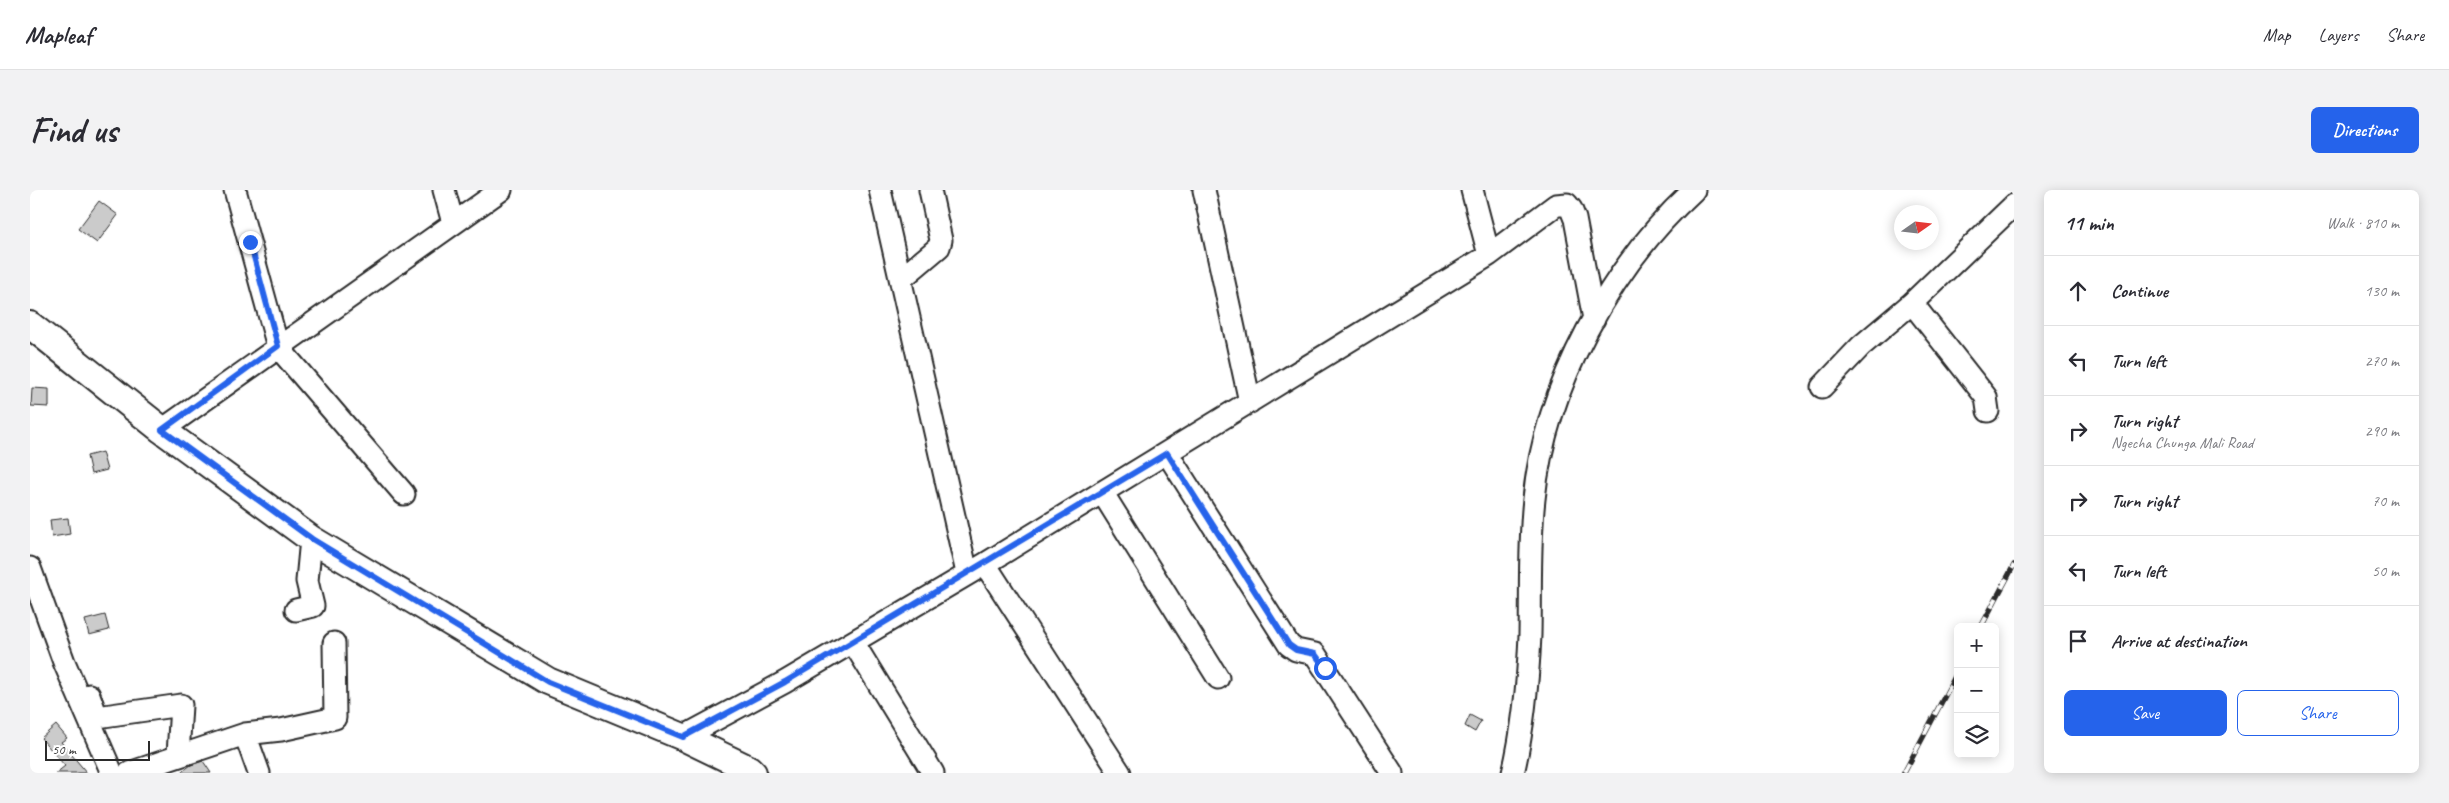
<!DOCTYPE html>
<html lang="en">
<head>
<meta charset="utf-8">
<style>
  :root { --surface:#fff; --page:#f2f2f3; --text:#2b2b33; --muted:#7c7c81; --line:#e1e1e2; --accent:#2563eb }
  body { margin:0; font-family:Caveat,sans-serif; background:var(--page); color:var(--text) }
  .controls { position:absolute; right:15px; bottom:15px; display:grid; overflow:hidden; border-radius:8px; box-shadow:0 2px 12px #0003 }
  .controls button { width:45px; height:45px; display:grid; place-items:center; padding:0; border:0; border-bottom:1px solid var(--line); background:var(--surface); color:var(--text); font:25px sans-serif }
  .compass { position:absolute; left:1864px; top:15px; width:45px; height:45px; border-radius:50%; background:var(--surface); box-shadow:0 2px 12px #0003; rotate:76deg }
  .scale { position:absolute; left:15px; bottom:12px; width:105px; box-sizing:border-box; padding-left:5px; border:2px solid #2b2b2b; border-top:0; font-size:14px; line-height:18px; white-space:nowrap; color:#2b2b2b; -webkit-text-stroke:4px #fff; paint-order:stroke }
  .stop { position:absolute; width:15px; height:15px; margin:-11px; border:4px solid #2563eb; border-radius:50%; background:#fff }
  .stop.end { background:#2563eb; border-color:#fff; box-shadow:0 1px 5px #0008 }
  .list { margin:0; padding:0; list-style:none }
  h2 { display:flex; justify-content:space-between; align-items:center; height:65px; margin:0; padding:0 20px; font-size:21px }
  h2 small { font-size:16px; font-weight:400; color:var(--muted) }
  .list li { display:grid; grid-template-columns:32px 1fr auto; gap:15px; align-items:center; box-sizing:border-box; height:70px; padding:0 20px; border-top:1px solid var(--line) }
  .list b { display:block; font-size:19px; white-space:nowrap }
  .list p { margin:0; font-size:16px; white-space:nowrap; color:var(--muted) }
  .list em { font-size:16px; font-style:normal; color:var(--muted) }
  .actions { display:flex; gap:10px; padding:15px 20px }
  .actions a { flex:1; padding:11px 0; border:1px solid var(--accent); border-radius:8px; text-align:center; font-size:18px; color:var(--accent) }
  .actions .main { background:var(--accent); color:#fff }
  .icon { flex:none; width:28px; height:28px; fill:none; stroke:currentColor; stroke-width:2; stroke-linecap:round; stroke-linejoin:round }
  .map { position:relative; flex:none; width:1984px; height:583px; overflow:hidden; border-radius:8px }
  header { display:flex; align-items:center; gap:30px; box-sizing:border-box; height:70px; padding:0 25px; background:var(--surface); border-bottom:1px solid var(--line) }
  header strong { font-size:24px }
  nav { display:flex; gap:28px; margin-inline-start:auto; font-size:18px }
  .intro { display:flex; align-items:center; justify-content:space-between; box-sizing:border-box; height:120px; padding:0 30px }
  h1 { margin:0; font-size:35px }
  .button { padding:12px 22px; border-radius:8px; background:var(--accent); color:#fff; font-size:18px; font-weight:700 }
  main { display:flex; gap:30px; padding:0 30px }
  aside { flex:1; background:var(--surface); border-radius:8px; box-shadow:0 2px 12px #0003 }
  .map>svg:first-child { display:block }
  .building { fill:#cbcbcb; stroke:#2b2b2b }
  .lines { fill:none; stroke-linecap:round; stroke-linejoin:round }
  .minor-casing { stroke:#2b2b2b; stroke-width:25 }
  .major-casing { stroke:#2b2b2b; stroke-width:30 }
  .minor { stroke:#fff; stroke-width:21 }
  .major { stroke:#fff; stroke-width:26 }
  .rail-casing { stroke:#2b2b2b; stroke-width:5.5 }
  .rail { stroke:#fff; stroke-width:4; stroke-dasharray:11; stroke-linecap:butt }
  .route { stroke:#2563eb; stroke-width:6 }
</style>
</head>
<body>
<header>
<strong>Mapleaf</strong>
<nav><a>Map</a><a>Layers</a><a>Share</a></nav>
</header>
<div class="intro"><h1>Find us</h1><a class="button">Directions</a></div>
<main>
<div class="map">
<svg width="1984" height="583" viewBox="0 0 1984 583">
  <rect width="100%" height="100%" fill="#fff"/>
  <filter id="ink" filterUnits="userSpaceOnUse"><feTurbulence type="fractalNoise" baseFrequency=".02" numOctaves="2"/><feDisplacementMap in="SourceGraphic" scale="10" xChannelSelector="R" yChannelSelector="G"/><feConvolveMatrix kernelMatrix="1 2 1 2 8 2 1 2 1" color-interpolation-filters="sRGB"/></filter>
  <g filter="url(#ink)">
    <path class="building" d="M69 11 88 25 67 53 48 39Z
      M2 198 19 199V217L1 216Z
      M72 262 77 280 61 284 57 266Z
      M38 328 40 344 22 347 20 330Z
      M75 425 79 440 59 445 55 430Z
      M1440 525 1451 531 1445 542 1435 536Z
      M26 535 37 548 31 552 57 583H26L35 576 11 548Z
      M173 571 181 583H150L161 575Z"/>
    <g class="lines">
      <defs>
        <path id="minor" d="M205 0 248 157 374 304
          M414 0 423 33
          M850 0 937 383
          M1174 0 1220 212
          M1459 65 1526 15 1537 14 1541 19 1545 29 1564 129
          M871 89 909 57 911 50 900 0
          M1882 113 1984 15
          M1792 197 1831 156 1882 113 1956 207 1958 221
          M132 240 471 0
          M1137 263 1259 455 1266 460 1285 464 1362 583
          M1072 302 1188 488
          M955 374 1090 583
          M0 378 34 472 82 583
          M266 420 283 416 277 391 281 349
          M823 452 903 583
          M59 505 67 527 151 515 148 565
          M215 544 229 583
          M653 547 755 492 955 374 1459 65 1442 0
          M99 583 215 544 251 540 305 528 304 453
          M1483 583C1494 537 1498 491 1500 445 1501 399 1499 354 1504 309 1515 196 1581 76 1664 0"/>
        <path id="major" d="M0 135 132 240 281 349 518 491 653 547 719 579 723 583"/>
      </defs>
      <use href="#minor" class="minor-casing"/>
      <use href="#major" class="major-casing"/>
      <use href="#minor" class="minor"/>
      <use href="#major" class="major"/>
      <defs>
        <path id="rail" d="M1951 437 1984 375
          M1874 583 1928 481"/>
      </defs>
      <use href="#rail" class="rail-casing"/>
      <use href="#rail" class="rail"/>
    </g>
  </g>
  <g class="lines" filter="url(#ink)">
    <path class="route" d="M220 52 248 156 132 240 282 349 518 492 653 547 755 492 1137 263 1259 455 1266 460 1285 464 1295 478"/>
  </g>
</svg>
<div class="controls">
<button>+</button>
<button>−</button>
<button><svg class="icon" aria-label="layers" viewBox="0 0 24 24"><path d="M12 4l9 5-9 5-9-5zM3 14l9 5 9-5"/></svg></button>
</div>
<svg class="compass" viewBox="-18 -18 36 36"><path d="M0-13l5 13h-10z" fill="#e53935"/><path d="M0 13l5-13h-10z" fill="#7c7c81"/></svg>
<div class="scale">50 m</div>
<div class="stop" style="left:1295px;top:478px"></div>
<div class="stop end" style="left:220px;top:52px"></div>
</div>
<aside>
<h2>11 min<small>Walk · 810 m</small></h2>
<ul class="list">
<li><svg class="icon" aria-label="ahead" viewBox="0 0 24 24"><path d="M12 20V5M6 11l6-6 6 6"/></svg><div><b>Continue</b></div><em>130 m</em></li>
<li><svg class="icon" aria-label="left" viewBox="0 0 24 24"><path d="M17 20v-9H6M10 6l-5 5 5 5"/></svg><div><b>Turn left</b></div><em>270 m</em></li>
<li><svg class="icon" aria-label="right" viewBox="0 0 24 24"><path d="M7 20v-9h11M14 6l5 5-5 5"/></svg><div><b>Turn right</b><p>Ngecha Chunga Mali Road</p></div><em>290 m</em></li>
<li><svg class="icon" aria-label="right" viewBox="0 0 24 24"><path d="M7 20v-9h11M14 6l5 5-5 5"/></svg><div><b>Turn right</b></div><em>70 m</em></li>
<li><svg class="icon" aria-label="left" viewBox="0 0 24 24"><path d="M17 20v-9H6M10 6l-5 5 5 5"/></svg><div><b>Turn left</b></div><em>50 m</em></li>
<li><svg class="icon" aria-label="arrive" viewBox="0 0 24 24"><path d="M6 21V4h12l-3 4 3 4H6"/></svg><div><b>Arrive at destination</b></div></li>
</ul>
<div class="actions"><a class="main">Save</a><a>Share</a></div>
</aside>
</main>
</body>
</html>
